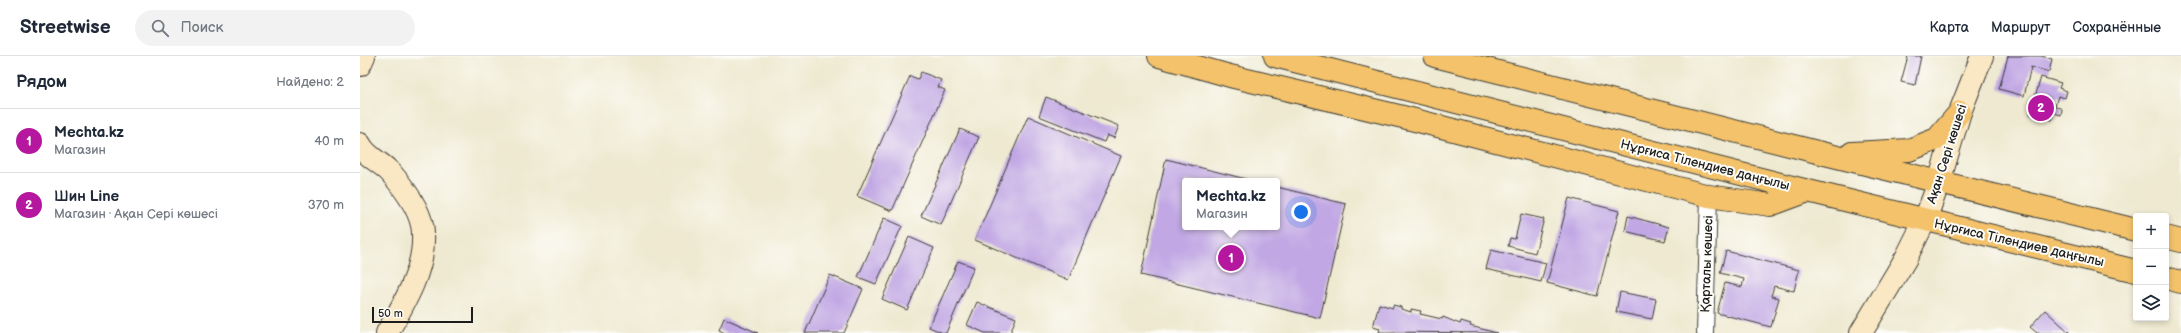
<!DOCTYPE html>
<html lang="ru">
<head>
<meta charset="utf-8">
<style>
  :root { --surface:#fff; --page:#f2f2f3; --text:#1f2937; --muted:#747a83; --line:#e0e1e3; --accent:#b5179e }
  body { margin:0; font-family:"Balsamiq Sans",sans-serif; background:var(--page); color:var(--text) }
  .controls { position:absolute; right:12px; bottom:12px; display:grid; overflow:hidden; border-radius:4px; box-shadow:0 2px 6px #0003 }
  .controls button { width:36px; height:36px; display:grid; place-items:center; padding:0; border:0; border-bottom:1px solid var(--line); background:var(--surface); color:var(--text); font:20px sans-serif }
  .scale { position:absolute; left:12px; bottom:10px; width:101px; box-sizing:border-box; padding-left:4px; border:2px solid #1c1c1c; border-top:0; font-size:11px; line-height:14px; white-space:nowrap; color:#1c1c1c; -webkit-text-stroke:3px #fdfcf7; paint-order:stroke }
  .you { position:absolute; left:941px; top:156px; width:14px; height:14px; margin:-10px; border:3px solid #fff; border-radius:50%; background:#1a73e8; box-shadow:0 0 0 6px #1a73e833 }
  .badge { display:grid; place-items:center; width:26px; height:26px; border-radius:50%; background:var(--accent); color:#fff; font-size:13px; font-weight:700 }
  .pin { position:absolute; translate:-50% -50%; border:2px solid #fff; box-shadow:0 1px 4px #0006 }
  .popup { position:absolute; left:822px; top:122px; width:98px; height:52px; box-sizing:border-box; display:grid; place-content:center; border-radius:4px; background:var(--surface); filter:drop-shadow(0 1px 3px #0005); font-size:13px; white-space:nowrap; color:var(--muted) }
  .popup b { font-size:15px; color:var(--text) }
  .popup::after { content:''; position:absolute; left:50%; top:100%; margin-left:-8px; border:8px solid transparent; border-top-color:var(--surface) }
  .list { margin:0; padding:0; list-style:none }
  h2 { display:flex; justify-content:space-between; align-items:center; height:52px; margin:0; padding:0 16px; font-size:17px }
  h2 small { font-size:13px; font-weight:400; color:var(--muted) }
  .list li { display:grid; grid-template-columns:26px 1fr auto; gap:12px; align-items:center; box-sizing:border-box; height:64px; padding:0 16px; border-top:1px solid var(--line) }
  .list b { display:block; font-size:15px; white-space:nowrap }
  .list p { margin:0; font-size:13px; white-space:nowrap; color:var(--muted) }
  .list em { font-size:13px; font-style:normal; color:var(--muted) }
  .icon { flex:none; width:22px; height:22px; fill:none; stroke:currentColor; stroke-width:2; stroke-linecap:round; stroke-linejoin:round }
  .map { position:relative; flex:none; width:1821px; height:277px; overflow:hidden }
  header { display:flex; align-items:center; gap:24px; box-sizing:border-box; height:56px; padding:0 20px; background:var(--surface); border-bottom:1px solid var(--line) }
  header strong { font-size:19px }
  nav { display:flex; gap:22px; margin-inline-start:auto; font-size:14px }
  .search { width:280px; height:36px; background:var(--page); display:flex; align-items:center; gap:10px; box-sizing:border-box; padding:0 14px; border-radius:22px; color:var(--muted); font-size:15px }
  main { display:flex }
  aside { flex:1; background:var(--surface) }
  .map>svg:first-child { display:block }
  .building { fill:#c1a7e4 }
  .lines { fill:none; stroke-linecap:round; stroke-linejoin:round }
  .street-casing { stroke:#3c3b37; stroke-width:18 }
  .secondary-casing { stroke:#3c3b37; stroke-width:24 }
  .primary-casing { stroke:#3c3b37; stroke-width:24 }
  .street { stroke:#fff; stroke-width:16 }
  .secondary { stroke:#fae7c3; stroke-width:22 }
  .primary { stroke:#f3c26a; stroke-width:22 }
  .labels { text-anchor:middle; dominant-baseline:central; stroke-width:4; stroke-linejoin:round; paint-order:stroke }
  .street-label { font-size:13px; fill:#1c1c1c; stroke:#fdfcf7 }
</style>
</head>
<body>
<header>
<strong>Streetwise</strong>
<div class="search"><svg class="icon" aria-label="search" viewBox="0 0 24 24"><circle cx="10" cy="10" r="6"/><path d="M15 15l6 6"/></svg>Поиск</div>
<nav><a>Карта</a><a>Маршрут</a><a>Сохранённые</a></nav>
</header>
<main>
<aside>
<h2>Рядом<small>Найдено: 2</small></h2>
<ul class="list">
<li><span class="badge">1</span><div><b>Mechta.kz</b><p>Магазин</p></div><em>40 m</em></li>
<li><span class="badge">2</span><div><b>Шин Line</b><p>Магазин · Ақан Сері көшесі</p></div><em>370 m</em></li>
</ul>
</aside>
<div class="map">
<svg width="1821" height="277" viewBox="0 0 1821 277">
  <rect width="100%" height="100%" fill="#fdfcf7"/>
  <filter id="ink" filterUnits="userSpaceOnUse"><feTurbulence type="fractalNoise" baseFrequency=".025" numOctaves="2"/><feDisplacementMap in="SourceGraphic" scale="8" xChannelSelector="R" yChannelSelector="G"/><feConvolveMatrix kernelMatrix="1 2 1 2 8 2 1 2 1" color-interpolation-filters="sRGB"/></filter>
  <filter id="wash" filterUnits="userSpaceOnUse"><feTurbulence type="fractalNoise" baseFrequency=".012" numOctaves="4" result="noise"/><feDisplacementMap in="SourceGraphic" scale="16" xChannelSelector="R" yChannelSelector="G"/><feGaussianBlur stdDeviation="0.9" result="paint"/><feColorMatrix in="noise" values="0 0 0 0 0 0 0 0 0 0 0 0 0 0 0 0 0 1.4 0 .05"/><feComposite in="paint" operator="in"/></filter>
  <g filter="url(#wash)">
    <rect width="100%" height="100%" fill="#eee9d0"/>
    <g id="blocks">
      <path class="building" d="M1548 0H1561L1555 29 1541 26Z
        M1648 0H1681L1692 3 1689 16 1671 11 1664 40 1639 33Z
        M561 16 581 24 578 31 585 34 532 155 497 140 550 20 558 23Z
        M1681 21 1701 27 1699 32 1707 35 1705 42 1698 40 1695 50 1702 53 1701 59 1694 57 1692 64 1670 58Z
        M686 41 759 70 754 82 747 79 744 86 679 60Z
        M668 60 761 100 708 224 615 184Z
        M600 73 619 81 581 169 561 160Z
        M806 103 890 124 825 125V171H917V131L986 148 960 262 781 219Z
        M1209 142 1259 155 1237 240 1187 227Z
        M1161 158 1184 163 1175 197 1148 190 1150 182 1155 183Z
        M1268 160 1309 171 1305 185 1265 175Z
        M524 162 542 170 516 228 498 221Z
        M549 181 574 192 547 254 522 243Z
        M1131 194 1186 207 1181 226 1126 213Z
        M1366 195 1439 214 1434 235 1414 230 1411 240 1419 242 1411 271 1357 257 1365 227 1382 231 1384 223 1360 217Z
        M598 205 614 211 586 277H583L569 271Z
        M470 219 503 233 484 277H445Z
        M1260 236 1296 243 1292 263 1256 256Z
        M617 246 656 262 650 277H625L607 269Z
        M1019 248 1033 252V249L1041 251V253L1051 256V253L1061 255 1060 258 1082 263 1083 261 1100 268 1101 265 1111 268 1110 270 1137 277 1019 276 1020 273 1013 271Z
        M1685 254 1710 277H1677L1670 271Z
        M364 262 398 277H365L359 274Z"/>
    </g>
  </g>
  <g filter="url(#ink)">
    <use href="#blocks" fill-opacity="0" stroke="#3c3b37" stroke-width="1"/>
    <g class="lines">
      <defs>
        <path id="street" d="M1345 277 1349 140"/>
        <path id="secondary" d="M0 9 4 0
          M0 88C6 101 21 106 31 117 44 132 63 156 63 178 65 213 44 248 27 277
          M1501 277 1546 202 1565 164 1579 126 1600 56 1622 0"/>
        <path id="primary" d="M799 0 870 20 1043 61 1349 140 1410 149 1448 135
          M915 0 1448 135 1776 215
          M1075 0 1465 98 1776 174
          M1492 97 1549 94 1577 83 1600 56
          M1806 181 1821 185
          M1806 222 1821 226"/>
      </defs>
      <use href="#street" class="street-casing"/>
      <use href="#secondary" class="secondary-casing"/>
      <use href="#primary" class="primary-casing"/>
      <use href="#street" class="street"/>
      <use href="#secondary" class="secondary"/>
      <use href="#primary" class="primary"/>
    </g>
  </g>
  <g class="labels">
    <g class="street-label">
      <text transform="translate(1587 98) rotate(-72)">Ақан Сері көшесі</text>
      <text transform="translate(1345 109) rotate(14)">Нұрғиса Тілендиев даңғылы</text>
      <text transform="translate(1659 187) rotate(13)">Нұрғиса Тілендиев даңғылы</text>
      <text transform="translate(1347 208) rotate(-88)">Қарталы көшесі</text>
    </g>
  </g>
</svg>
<div class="controls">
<button>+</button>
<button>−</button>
<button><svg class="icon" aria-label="layers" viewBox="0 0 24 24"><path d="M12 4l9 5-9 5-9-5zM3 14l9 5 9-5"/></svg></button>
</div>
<div class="scale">50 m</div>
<div class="you"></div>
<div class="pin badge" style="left:871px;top:202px">1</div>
<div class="popup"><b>Mechta.kz</b>Магазин</div>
<div class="pin badge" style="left:1681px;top:52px">2</div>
</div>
</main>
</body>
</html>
